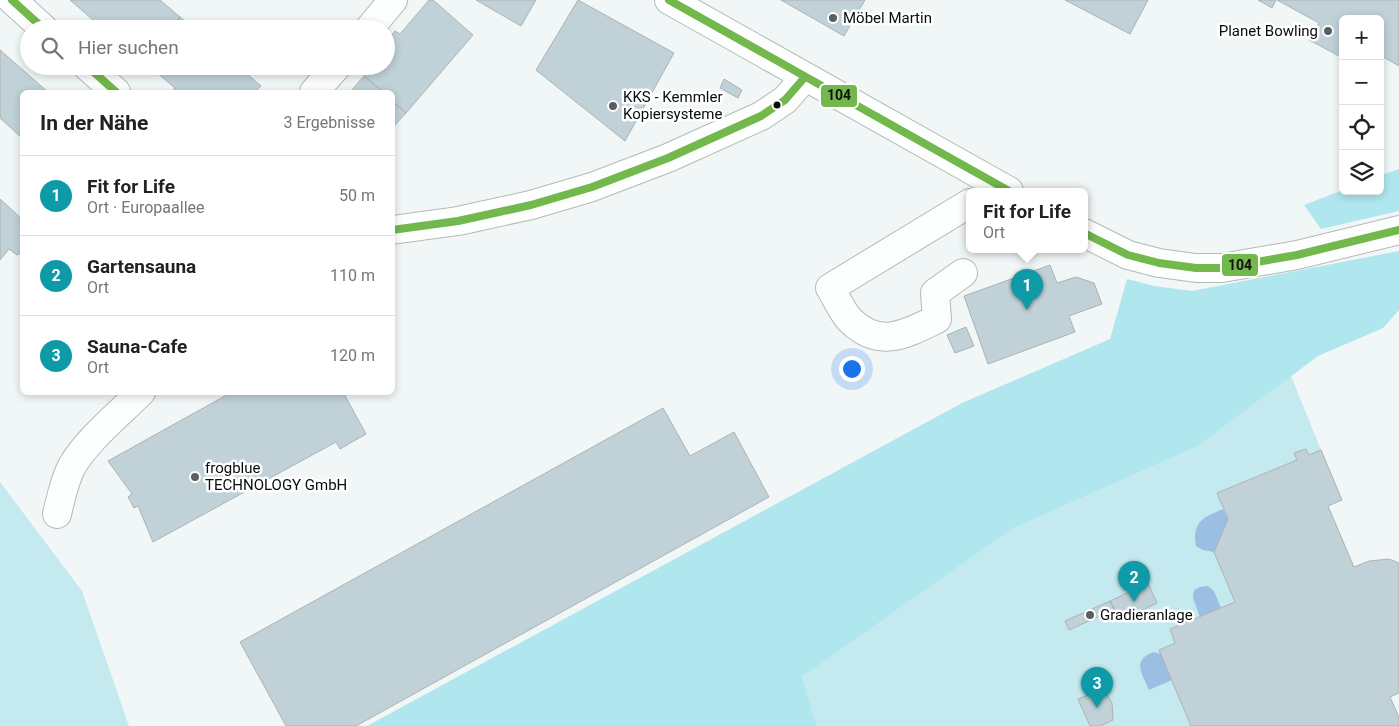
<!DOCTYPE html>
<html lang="de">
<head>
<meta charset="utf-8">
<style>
  :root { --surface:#fff; --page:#f6f6f6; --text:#222; --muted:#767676; --line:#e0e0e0; --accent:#5a5e5e }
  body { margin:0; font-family:Roboto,sans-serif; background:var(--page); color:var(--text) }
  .controls { position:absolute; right:15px; top:15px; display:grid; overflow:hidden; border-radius:8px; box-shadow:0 2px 8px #0003 }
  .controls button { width:45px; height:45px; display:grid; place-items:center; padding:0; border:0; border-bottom:1px solid var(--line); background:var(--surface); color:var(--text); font:25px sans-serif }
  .you { position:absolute; left:851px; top:368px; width:18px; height:18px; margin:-12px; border:4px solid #fff; border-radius:50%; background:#1a73e8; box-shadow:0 0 0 8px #1a73e833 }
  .badge { display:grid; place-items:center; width:32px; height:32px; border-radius:50%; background:var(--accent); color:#fff; font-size:16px; font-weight:700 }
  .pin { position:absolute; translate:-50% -41px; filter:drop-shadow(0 1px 2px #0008) }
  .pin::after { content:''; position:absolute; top:26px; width:18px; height:15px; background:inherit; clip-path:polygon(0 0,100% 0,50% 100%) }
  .popup { position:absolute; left:966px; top:188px; width:122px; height:65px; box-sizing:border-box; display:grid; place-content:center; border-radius:8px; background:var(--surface); filter:drop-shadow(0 1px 4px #0005); font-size:16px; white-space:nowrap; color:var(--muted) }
  .popup b { font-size:19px; color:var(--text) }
  .popup::after { content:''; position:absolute; left:50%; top:100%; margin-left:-10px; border:10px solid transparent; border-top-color:var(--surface) }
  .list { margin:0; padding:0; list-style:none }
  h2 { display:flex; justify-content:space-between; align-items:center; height:65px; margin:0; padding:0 20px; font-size:21px }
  h2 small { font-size:16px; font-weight:400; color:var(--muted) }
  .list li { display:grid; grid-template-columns:32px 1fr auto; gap:15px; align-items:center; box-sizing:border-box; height:80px; padding:0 20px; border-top:1px solid var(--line) }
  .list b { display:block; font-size:19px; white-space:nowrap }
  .list p { margin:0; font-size:16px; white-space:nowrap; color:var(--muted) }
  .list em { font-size:16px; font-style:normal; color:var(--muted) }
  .icon { flex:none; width:28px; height:28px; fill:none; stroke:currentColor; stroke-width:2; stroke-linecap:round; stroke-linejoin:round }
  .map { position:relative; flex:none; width:1399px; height:726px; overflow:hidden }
  .search { position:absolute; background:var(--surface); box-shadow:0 2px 8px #0003; left:20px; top:20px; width:375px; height:55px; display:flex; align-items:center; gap:12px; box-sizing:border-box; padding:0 18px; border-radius:28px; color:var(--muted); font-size:19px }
  .panel { position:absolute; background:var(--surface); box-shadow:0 2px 8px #0003; left:20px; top:90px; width:375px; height:305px; border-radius:8px }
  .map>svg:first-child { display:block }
  .green { fill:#c4e9ef }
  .forest { fill:#b0e6ee }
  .water { fill:#9abfe3 }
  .building { fill:#c0d1d8; stroke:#afb2b3 }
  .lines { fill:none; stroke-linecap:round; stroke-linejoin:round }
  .minor-casing { stroke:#b6b9b9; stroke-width:30 }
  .minor { stroke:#fdfefe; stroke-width:28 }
  .bus-1-casing { stroke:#fff; stroke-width:11 }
  .bus-1 { stroke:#72b84d; stroke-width:8 }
  .poi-dot { fill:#5a5e5e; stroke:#fff; stroke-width:2 }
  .bus-dot { fill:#090c0c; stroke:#fff; stroke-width:2 }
  .labels { text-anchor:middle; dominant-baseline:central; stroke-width:5; stroke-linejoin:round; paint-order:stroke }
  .poi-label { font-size:15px; fill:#090c0c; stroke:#fff; text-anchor:start }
  .line-badge { stroke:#fff; stroke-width:2 }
  .pale-badge-label { font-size:14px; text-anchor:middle; font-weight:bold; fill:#111 }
</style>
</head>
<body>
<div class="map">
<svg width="1399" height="726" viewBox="0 0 1399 726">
  <rect width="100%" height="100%" fill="#f1f6f7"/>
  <path class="green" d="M1291 376 1321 450 1309 455 1306 449 1295 453 1297 460 1217 493 1228 519 1214 553 1235 602 1170 629 1175 643 1159 650 1191 726H817L802 677 1012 529 1198 446Z
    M0 482 82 591 129 726H0Z"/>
  <path class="forest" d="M1399 169V211L1321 229 1304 205 1343 190 1380 191V176Z
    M1399 251V310L1383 328 1318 356 1198 446 1012 529 802 677 817 726H367L962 403 1110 339 1127 279 1154 286 1192 291Z"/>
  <path class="water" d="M1223 509 1228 519 1214 552 1203 550 1196 546C1192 521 1203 518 1223 509Z
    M1208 586 1214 591 1221 608 1200 617 1193 598 1194 590 1200 587Z
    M1154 652 1161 654 1172 680 1149 690C1142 673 1131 660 1154 652Z"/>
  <path class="building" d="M70 0H160L180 17 171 29H98L100 26Z
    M429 0H433L473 35 406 113 392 101V92H383L364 76 373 66H386V51L393 43 388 40 395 31 400 34Z
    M476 0H536L521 26Z
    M578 0 674 53 625 141 536 70Z
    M781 0H865L844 36Z
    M1065 0H1148L1130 34Z
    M1258 0H1276L1272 8Z
    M1277 0H1399V66L1380 55V19H1343V58L1309 40 1319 23Z
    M180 17 194 29H171Z
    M0 50 48 92H22V138L0 118Z
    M149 66H238L261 86 255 92H172L175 88Z
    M364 76 383 92H350Z
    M724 79 742 90 738 98 720 88Z
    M392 101 406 113 392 128Z
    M0 199 22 219V252L17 255 9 249 0 260Z
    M1050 265 1057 283 1076 277 1094 283 1102 304 1069 316 1075 332 988 364 964 296Z
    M966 327 974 346 955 353 947 335Z
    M232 392H343L366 434 340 449 336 442 153 542 138 506 134 508 128 497 132 494 108 461Z
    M663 408 690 456 734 432 769 497 356 726H286L240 642Z
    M1306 449 1309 455 1321 450 1342 500 1328 506 1354 567 1369 561 1389 559 1399 563V693L1390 697 1399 717V726H1191L1159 650 1175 643 1170 629 1235 602 1214 552 1228 519 1217 493 1297 460 1294 453Z
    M1148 583 1157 603 1120 621 1110 601Z
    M1110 601 1115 609 1069 630 1065 621Z
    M1100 690 1107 695 1112 703 1113 720 1100 726H1090L1078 699Z"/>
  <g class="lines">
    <defs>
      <path id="minor" d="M12 0 44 29
        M669 0 1009 191
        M369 29 393 0
        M87 66 116 92
        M314 92 337 66
        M392 230 458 221 531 205 592 187 668 158 761 116 785 100 805 77
        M1084 233 1128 255 1159 263 1196 268H1222L1297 255 1399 230
        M963 273 935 293 937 319C906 334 880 349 851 321 842 313 837 298 830 288L970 203
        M57 514C61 498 64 481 72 466 87 440 119 414 141 392"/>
    </defs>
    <use href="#minor" class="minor-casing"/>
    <use href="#minor" class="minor"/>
    <defs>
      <path id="bus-1" d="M12 0 44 29
        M669 0 1009 191
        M87 66 116 92
        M392 230 458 221 531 205 592 187 668 158 761 116 785 100 805 77
        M1084 233 1128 255 1159 263 1196 268H1222L1297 255 1399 230"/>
    </defs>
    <use href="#bus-1" class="bus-1-casing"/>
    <use href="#bus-1" class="bus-1"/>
  </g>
  <g class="poi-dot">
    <circle cx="833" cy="18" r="5"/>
    <circle cx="1328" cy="31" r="5"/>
    <circle cx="613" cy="106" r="5"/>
    <circle cx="195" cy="477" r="5"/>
    <circle cx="1090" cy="615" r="5"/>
  </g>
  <circle class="bus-dot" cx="777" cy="105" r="4.5"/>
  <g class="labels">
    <g class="poi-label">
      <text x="843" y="18">Möbel Martin</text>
      <text x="1318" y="31" text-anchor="end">Planet Bowling</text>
      <text x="623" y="97">KKS - Kemmler<tspan x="623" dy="17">Kopiersysteme</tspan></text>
      <text x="205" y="468">frogblue<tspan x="205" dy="17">TECHNOLOGY GmbH</tspan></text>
      <text x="1100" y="615">Gradieranlage</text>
    </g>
  </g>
  <g class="line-badge">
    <rect x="820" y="84" width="38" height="24" rx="5" fill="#72b84d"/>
    <rect x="1221" y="253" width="38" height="24" rx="5" fill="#72b84d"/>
  </g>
  <g class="pale-badge-label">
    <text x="839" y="100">104</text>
    <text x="1240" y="270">104</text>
  </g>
</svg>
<div class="controls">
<button>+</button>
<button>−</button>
<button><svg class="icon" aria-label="locate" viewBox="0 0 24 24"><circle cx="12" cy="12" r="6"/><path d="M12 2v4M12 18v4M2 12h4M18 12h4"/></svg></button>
<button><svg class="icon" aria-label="layers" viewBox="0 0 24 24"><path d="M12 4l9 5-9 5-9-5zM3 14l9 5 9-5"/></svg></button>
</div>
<div class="you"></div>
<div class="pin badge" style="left:1027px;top:310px;background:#0f9aa8">1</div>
<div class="popup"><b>Fit for Life</b>Ort</div>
<div class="pin badge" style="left:1134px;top:602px;background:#0f9aa8">2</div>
<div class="pin badge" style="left:1097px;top:708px;background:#0f9aa8">3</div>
<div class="search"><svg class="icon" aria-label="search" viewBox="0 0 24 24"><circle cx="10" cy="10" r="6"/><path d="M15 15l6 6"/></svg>Hier suchen</div>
<section class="panel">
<h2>In der Nähe<small>3 Ergebnisse</small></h2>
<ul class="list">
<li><span class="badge" style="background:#0f9aa8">1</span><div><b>Fit for Life</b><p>Ort · Europaallee</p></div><em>50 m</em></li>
<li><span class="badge" style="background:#0f9aa8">2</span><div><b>Gartensauna</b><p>Ort</p></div><em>110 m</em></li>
<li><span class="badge" style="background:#0f9aa8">3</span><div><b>Sauna-Cafe</b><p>Ort</p></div><em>120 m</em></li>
</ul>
</section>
</div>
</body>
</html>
